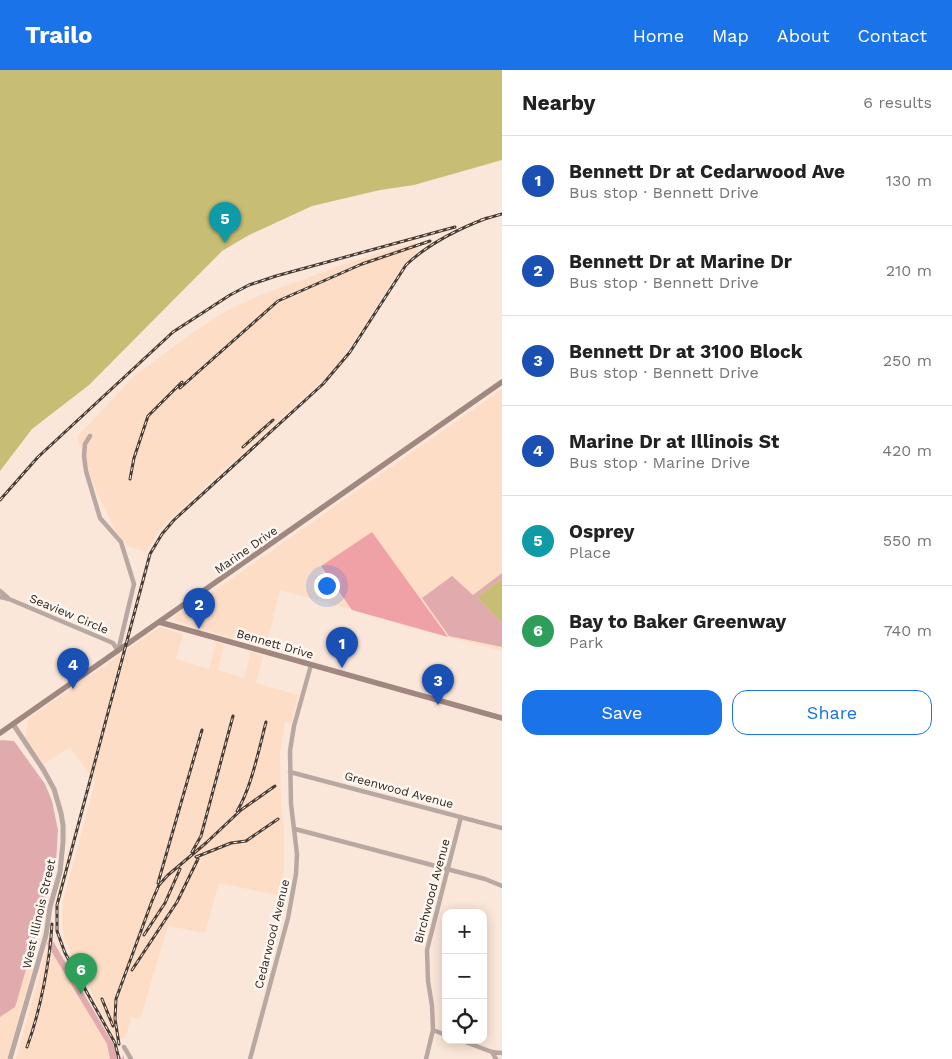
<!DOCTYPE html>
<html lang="en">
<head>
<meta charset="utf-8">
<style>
  :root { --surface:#fff; --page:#f2f2f2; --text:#222; --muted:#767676; --line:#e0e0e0; --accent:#1a73e8 }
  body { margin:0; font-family:"Work Sans",sans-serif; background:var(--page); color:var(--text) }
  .controls { position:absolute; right:15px; bottom:15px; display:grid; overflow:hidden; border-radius:10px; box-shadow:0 2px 12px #0003 }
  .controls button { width:45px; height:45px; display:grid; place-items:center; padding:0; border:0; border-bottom:1px solid var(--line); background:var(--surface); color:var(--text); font:25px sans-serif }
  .you { position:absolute; left:326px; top:515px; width:18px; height:18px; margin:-12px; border:4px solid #fff; border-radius:50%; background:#1a73e8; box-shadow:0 0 0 8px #1a73e833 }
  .badge { display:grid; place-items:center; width:32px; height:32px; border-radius:50%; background:var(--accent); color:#fff; font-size:16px; font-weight:700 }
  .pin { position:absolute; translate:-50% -41px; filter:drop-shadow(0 1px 2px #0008) }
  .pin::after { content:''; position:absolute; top:26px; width:18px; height:15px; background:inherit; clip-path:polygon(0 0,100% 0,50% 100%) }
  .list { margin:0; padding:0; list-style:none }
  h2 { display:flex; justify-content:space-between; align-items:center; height:65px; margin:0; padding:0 20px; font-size:21px }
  h2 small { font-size:16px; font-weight:400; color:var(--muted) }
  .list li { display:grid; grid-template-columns:32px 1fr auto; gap:15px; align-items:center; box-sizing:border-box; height:90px; padding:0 20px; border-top:1px solid var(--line) }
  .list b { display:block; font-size:19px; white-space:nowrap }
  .list p { margin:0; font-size:16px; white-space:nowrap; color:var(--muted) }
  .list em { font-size:16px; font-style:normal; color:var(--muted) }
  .actions { display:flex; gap:10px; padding:15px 20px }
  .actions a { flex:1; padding:11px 0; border:1px solid var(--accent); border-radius:15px; text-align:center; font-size:18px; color:var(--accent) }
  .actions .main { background:var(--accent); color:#fff }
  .icon { flex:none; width:28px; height:28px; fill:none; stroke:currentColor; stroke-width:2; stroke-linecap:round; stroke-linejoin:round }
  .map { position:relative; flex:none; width:502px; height:989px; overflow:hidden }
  header { display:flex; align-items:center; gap:30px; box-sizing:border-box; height:70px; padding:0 25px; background:var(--accent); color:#fff }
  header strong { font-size:24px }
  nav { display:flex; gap:28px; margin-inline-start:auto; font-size:18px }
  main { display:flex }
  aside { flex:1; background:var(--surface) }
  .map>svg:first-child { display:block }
  .built { fill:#fdddc6 }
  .green { fill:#e1aaac }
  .forest { fill:#f0a1a5 }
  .water { fill:#c7bd74 }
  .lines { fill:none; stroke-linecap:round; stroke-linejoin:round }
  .minor { stroke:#b9a8a2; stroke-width:4.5 }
  .tertiary { stroke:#b9a8a2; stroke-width:5 }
  .secondary { stroke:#a0877f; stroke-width:5.5 }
  .rail-casing { stroke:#483b32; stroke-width:3 }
  .rail { stroke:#fef7f2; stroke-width:1; stroke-dasharray:4; stroke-linecap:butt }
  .labels { text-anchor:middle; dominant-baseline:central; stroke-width:5; stroke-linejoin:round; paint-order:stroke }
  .street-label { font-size:12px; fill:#31251c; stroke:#fef7f2 }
</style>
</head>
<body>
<header>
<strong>Trailo</strong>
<nav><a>Home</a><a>Map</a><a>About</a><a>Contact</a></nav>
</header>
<main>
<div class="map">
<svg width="502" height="989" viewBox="0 0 502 989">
  <rect width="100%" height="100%" fill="#fbe7d9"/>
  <path class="built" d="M415 172 418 180 402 197 340 292 322 311 172 447 158 463 146 482 128 476 116 461 96 421 77 367 134 306 195 261 231 238 271 221 342 195Z
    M502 319V581L448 567 372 462 321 496 352 540 280 520 266 577 181 553 174 549 176 545 204 528Z
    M160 557 183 564 176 589 209 599 216 572 224 574 218 600 244 608 251 582 263 586 256 613 298 625 291 653 285 652 280 683 281 735 284 758V796L281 826 219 813 205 863 168 856 140 949 132 947 125 968 116 970 71 883 64 868 62 852 63 832 95 712 70 677 44 694 25 667 28 649Z
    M0 873 33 895 7 989H0Z
    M48 875 108 975 110 989H16Z"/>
  <path class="green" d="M502 503V509L477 527 502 553V577L449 566 422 528 452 506 473 525Z
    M1 670 14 671 45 714 52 731 58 760 56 793 17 931 15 937 0 947V671Z
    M50 866 122 989 124 985V989H110L107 974 47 874Z"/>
  <path class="forest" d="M372 462 448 567 352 540 321 496Z"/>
  <path class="water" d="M0 0H502V90L414 115 380 120 312 136 249 165 222 181 89 315 32 359 0 401Z
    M502 509V553L477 527Z"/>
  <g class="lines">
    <path class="minor" d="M90 366 85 374 84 386 86 401 100 448 121 472 134 514 118 581
      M0 521 8 528
      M0 527 9 529 113 573 118 581
      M290 702 502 758
      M295 759 485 809 502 816
      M433 960 446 965
      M460 970 492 982 502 983
      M124 977 131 989
      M492 982 496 989
      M250 989 288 848 296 804 297 784 291 734 290 681 294 656 311 595
      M426 989 433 960 432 936 428 911 427 880 461 747"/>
    <path class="tertiary" d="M10 989 46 865 50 837 60 802 63 772V755L61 743 54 719 43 699 13 654"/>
    <path class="secondary" d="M159 552 502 648
      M0 663 502 312"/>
    <defs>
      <path id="rail" d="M481 150 502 144
        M180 318 278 231 362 194 430 171
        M243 377 273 350
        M130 409 134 388 148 346 182 312
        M0 430 38 387 173 262 230 225 249 215 276 206 455 157
        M237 741C251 719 259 679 266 652
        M192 782 201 766 233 646
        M196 787 231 773 246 771 278 749
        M158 813 202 660
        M144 865 165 833 180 799
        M132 900 177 832 198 789
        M102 929 113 956
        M119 974 115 949 116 929 152 831 159 815 168 805 206 773 241 740 275 716
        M27 977C40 942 50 891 52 854
        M119 989 115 973 65 883 57 861V835L150 484 162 464 174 450 323 314 350 282 406 195C429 173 458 159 487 148"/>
    </defs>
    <use href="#rail" class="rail-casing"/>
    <use href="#rail" class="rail"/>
  </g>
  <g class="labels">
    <g class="street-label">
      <text transform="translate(246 480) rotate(-35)">Marine Drive</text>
      <text transform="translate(69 544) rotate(23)">Seaview Circle</text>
      <text transform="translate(275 574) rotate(16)">Bennett Drive</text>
      <text transform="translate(399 720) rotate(15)">Greenwood Avenue</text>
      <text transform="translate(432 821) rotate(-75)">Birchwood Avenue</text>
      <text transform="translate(39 844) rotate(-77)">West Illinois Street</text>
      <text transform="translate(272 864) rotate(-76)">Cedarwood Avenue</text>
    </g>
  </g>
</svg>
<div class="controls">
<button>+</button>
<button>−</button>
<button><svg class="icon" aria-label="locate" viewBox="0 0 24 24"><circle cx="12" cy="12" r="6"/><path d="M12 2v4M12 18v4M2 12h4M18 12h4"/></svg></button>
</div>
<div class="you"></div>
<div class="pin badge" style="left:342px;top:598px;background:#1a4fb4">1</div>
<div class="pin badge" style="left:199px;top:559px;background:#1a4fb4">2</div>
<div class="pin badge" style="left:438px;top:635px;background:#1a4fb4">3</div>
<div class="pin badge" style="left:73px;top:619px;background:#1a4fb4">4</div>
<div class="pin badge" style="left:225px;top:173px;background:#0f9aa8">5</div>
<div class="pin badge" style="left:81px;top:924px;background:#2e9e5b">6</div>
</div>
<aside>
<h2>Nearby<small>6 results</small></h2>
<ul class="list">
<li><span class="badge" style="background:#1a4fb4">1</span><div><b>Bennett Dr at Cedarwood Ave</b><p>Bus stop · Bennett Drive</p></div><em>130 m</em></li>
<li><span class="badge" style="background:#1a4fb4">2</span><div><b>Bennett Dr at Marine Dr</b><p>Bus stop · Bennett Drive</p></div><em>210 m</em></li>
<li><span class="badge" style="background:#1a4fb4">3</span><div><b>Bennett Dr at 3100 Block</b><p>Bus stop · Bennett Drive</p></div><em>250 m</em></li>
<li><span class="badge" style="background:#1a4fb4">4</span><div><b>Marine Dr at Illinois St</b><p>Bus stop · Marine Drive</p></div><em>420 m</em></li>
<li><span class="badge" style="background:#0f9aa8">5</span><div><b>Osprey</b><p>Place</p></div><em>550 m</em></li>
<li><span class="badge" style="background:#2e9e5b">6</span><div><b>Bay to Baker Greenway</b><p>Park</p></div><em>740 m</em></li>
</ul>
<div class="actions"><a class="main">Save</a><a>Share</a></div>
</aside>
</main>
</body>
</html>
